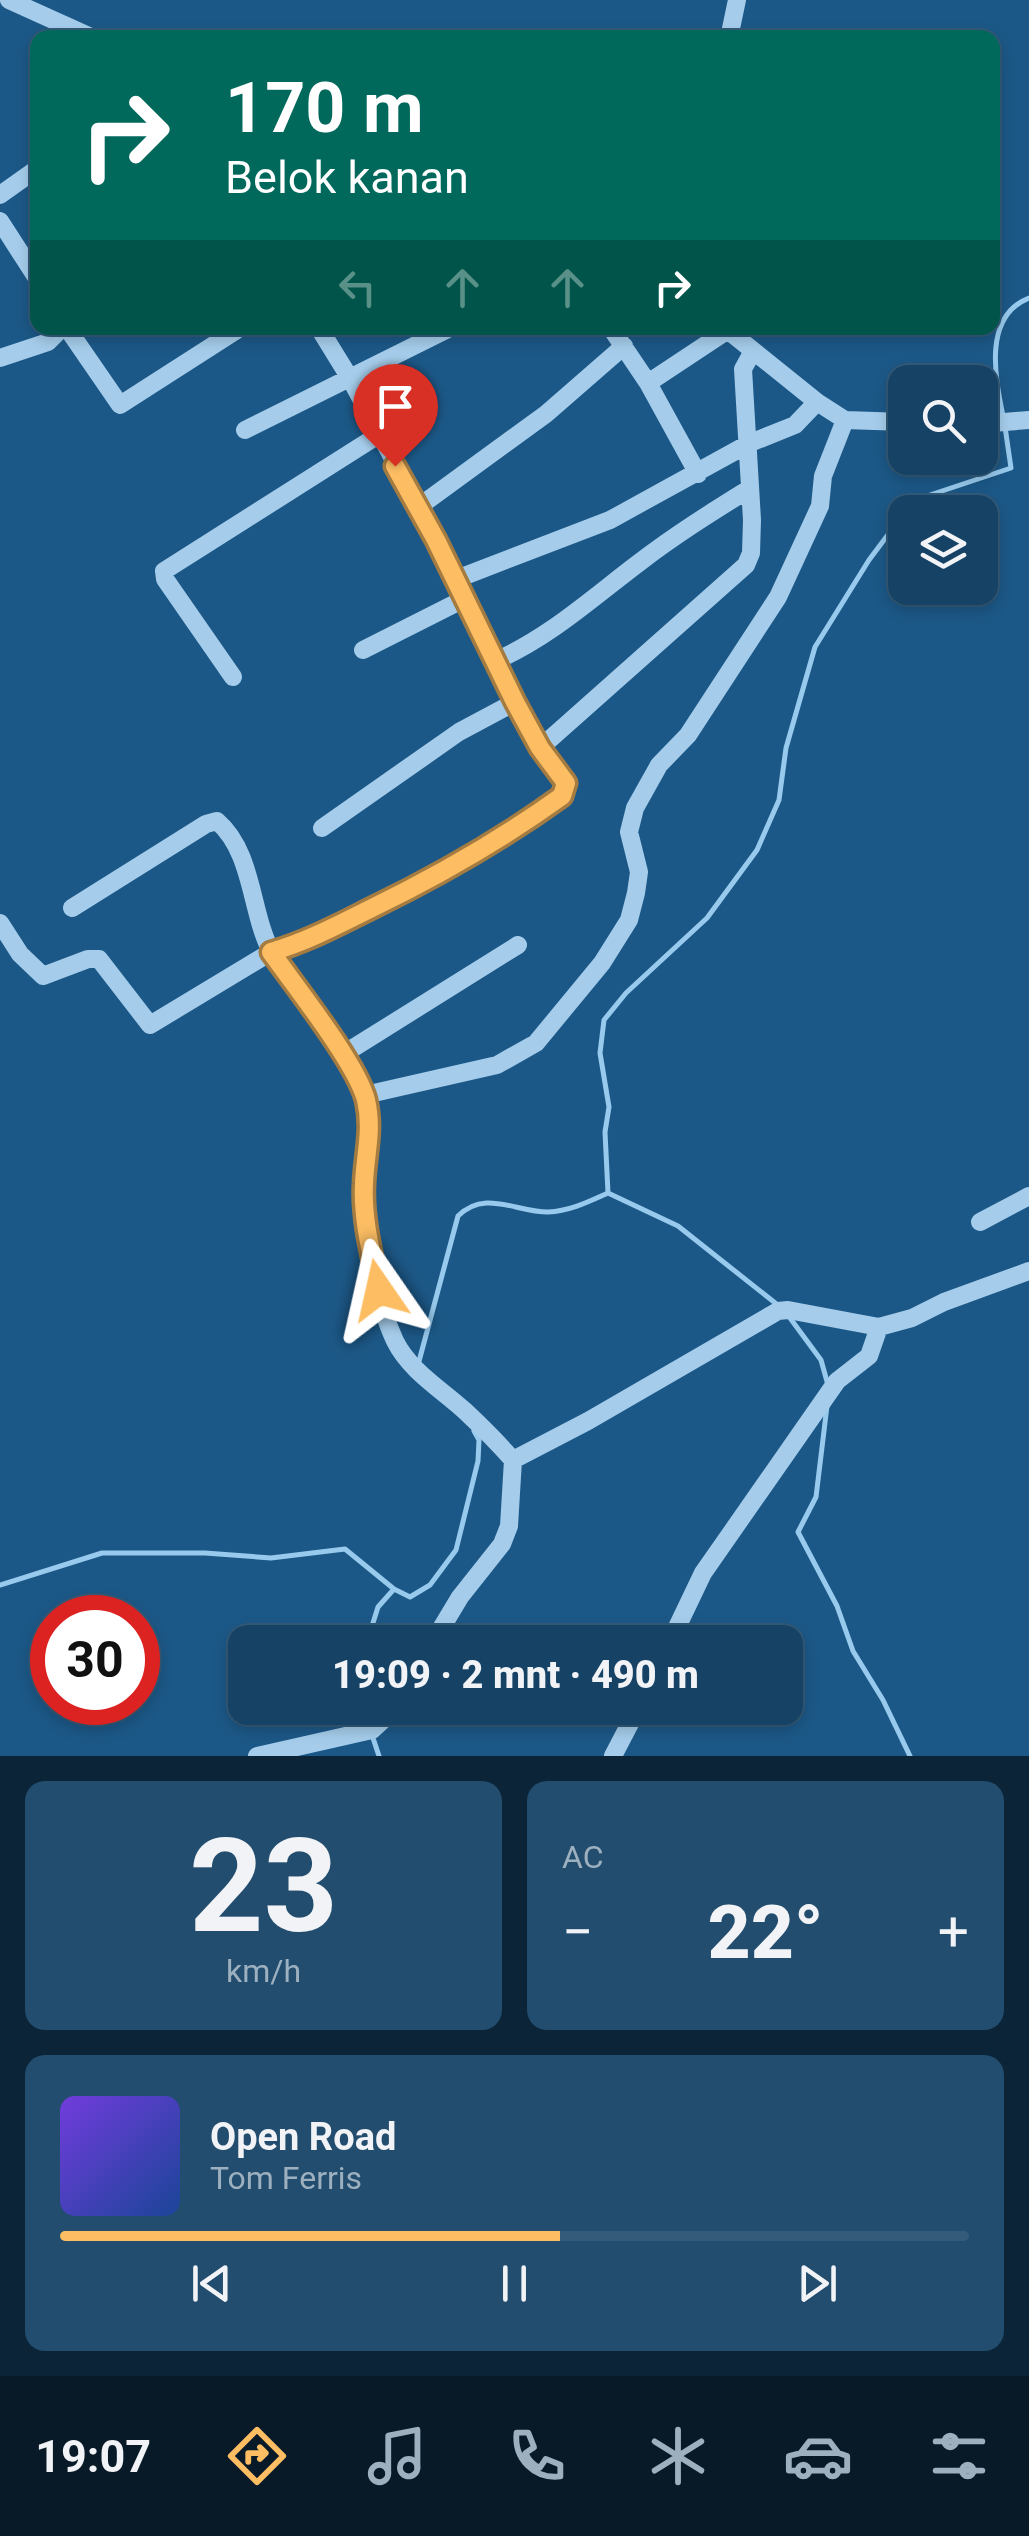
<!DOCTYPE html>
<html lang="id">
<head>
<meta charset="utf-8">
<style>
  body { margin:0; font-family:Roboto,sans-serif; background:#224d6e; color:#f1f3f6; height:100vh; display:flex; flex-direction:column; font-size:38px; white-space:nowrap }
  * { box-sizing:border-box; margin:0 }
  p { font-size:32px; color:#9db0bf }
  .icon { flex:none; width:55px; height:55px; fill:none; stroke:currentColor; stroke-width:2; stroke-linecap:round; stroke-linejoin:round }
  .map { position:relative; height:1756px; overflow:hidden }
  .sheet { display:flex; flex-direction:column; gap:25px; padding:25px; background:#0c2438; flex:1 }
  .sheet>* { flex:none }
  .guide { position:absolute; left:30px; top:30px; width:970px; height:305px; border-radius:20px; box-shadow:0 5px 15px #0003,0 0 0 2px #345b79; background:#00695c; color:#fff; overflow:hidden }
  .fabs { position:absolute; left:888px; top:365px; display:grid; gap:20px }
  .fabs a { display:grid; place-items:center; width:110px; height:110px; border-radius:20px; background:#154265; box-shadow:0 5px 15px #0003,0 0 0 2px #345b79; font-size:50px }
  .speed { position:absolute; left:30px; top:1595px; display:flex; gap:20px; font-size:50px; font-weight:700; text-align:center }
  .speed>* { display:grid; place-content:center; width:130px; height:130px; border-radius:50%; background:#154265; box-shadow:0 5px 15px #0003,0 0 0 2px #345b79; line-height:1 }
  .speed .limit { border:15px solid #d22; background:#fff; color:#111 }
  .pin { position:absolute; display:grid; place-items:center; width:85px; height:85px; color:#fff; margin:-102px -42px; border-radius:50% 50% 50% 0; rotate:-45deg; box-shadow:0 0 10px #0007 }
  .pin .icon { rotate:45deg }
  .me { position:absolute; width:110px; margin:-55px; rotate:349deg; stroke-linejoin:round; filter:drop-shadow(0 0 8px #0008) }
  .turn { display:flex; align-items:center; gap:35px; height:210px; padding:0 30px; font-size:45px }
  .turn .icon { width:130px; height:130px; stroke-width:2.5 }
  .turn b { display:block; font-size:70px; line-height:85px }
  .lanes { display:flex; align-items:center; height:95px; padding:0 30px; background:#0003; justify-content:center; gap:50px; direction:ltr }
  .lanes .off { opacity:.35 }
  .big { font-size:75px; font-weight:800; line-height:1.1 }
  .sheet .tile { flex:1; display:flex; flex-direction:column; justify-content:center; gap:15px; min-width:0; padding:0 35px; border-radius:20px; background:#224d6e }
  .sheet .dial { align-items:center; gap:0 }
  .dial b { font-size:130px; line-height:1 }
  .song { display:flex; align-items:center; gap:30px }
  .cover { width:120px; height:120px; border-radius:15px; background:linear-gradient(135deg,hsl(260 70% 55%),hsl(220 70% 35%)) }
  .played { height:10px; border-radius:5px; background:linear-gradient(90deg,#fcbd63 55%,#345b79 55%) }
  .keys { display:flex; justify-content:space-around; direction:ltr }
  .heat { display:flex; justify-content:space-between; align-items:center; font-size:55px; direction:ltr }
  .sheet .tiles { flex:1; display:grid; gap:25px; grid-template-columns:1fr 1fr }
  .tile:last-child { grid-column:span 2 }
  .trip { position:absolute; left:228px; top:1625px; width:575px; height:100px; border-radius:20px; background:#154265; box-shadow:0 5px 15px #0003,0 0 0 2px #345b79; font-weight:800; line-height:100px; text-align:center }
  .tabs { display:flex; height:160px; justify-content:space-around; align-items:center; background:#081a28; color:#9db0bf }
  .tabs .icon { width:70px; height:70px }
  .tabs .active { color:#fcbd63 }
  .tabs b { font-size:45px; color:#f1f3f6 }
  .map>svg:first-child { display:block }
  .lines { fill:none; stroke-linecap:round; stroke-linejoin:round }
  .stream { stroke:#98caed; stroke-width:5 }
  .minor { stroke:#a5cdeb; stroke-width:18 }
  .route-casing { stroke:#a47b40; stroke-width:25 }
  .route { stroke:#fcbd63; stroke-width:18 }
</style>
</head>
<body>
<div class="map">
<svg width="1029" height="1756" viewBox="0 0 1029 1756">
  <rect width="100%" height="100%" fill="#1c5887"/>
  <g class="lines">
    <path class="stream" d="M 1003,416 C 995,377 983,316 1029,298
      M 779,1306 L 678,1226 L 608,1193 L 605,1132 L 609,1107 L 600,1053 L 604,1020 L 626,993 L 707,918 L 757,850 L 779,800 L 786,748 L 815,647 L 869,560 L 905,512 L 927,496 L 1011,468 L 1005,427
      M 790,1318 L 821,1360 L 828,1385
      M 418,1365 L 458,1216 C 485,1189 515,1212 548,1212 C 570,1211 588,1202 608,1193
      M 827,1406 L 816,1497 L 798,1532 L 837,1606 L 853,1651 L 883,1700 L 910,1756
      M 0,1585 L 102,1553 L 205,1553 L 271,1558 L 345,1549 L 394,1589 L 410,1597 L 430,1585 L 456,1550 L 478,1461 L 479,1440 L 474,1431
      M 367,1642 L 378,1607 L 394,1589
      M 364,1708 L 368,1725
      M 372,1735 L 379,1756"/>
    <path class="minor" d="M 9,0 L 93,38
      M 729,38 L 737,0
      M 0,195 L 38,168
      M 0,221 L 38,280
      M 67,328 L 120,405 L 240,328
      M 611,328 L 648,383 L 698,474
      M 725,328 L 817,402 L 845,420 L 905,422
      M 0,358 L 48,342 L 62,328
      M 648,383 L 728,330
      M 980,424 L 1029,420
      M 245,430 L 450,328
      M 417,508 L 546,414 L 624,346
      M 454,580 L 610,520 L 750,443 L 795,425 L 817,402
      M 363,650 L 464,599
      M 493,662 C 549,638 592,598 640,562 C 675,535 712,512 749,489
      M 233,677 L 165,579 L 164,571 L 380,434
      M 540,748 L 746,565 L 751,553 L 752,520 L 743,369 L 753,351
      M 322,828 L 459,732 L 515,702
      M 72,908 L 206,824 L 217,821 C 254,853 250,913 272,953 C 295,994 357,1059 366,1101 C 373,1130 365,1155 364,1184 C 362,1229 376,1300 395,1341 C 410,1371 441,1389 465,1411 C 481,1426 498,1443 513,1460 L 509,1526 L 502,1544 L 460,1597 L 433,1642
      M 0,923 L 20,954 L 43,976 L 88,959 L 99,959 L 150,1025 L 271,952 L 310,939 L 441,874 L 506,836 L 563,796 L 566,783 L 540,748 L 515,702 L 436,539 L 351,380 L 319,328
      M 342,1055 L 518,945
      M 365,1095 L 497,1065 L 536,1043 L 602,963 L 629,920 L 636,893 L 639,872 L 629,832 L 635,808 L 659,765 L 688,735 L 778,597 L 820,506 L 823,476 L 845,420
      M 980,1222 L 1029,1196
      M 513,1460 L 588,1421 L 778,1311 L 788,1310 L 879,1327 L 912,1318 L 944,1302 L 1029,1271
      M 670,1642 L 703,1573 L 837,1381 L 869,1356 L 879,1327
      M 257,1756 L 372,1730 L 396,1708
      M 613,1756 L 638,1708"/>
  </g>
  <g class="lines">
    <g class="route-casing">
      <path id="route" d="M 379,1290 C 372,1256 362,1219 364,1184 C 365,1155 373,1130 366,1100 C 357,1064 295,986 271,952 C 306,942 338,925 370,909 C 438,876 501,840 562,796 L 566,783 L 540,748 L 515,702 L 436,540 L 395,466"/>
    </g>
    <use href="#route" class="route"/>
  </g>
</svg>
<div class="fabs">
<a><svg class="icon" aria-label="search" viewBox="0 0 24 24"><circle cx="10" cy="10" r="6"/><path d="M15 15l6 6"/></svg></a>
<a><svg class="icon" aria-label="layers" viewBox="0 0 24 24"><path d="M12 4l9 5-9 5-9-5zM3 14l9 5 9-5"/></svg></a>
</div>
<div class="speed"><div class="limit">30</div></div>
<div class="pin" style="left:395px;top:466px;background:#d93025"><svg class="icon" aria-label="arrive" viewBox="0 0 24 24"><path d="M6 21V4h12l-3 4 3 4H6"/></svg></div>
<svg class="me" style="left:379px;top:1290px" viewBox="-20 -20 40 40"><path d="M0-17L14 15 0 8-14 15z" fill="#fcbd63" stroke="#fff" stroke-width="4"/></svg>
<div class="trip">19:09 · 2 mnt · 490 m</div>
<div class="guide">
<div class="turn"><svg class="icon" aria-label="right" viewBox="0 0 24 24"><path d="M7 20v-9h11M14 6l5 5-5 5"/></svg><div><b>170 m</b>Belok kanan</div></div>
<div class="lanes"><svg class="icon off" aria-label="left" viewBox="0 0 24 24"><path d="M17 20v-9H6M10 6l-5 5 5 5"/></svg><svg class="icon off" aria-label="ahead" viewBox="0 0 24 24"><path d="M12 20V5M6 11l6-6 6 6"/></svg><svg class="icon off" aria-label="ahead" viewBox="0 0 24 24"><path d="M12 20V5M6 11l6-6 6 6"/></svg><svg class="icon" aria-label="right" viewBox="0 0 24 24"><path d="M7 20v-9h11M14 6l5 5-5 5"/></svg></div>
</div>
</div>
<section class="sheet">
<div class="tiles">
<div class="tile dial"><b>23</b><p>km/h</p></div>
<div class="tile"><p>AC</p>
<div class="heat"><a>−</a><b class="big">22°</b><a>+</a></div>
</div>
<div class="tile">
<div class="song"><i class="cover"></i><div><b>Open Road</b><p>Tom Ferris</p></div></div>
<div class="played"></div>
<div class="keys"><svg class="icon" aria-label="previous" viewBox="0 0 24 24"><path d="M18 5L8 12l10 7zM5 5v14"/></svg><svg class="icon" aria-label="pause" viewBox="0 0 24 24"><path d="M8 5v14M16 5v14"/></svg><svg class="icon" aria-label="next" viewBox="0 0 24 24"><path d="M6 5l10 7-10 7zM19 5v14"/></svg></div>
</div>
</div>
</section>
<nav class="tabs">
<b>19:07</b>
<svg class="icon active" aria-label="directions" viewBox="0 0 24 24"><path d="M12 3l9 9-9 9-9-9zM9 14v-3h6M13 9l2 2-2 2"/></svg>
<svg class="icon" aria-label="music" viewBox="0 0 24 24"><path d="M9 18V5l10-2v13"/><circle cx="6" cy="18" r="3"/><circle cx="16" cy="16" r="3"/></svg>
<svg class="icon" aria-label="phone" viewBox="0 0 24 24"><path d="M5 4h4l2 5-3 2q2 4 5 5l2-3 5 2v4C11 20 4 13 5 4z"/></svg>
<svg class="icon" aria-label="climate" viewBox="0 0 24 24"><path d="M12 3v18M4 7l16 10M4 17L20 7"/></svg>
<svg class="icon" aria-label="car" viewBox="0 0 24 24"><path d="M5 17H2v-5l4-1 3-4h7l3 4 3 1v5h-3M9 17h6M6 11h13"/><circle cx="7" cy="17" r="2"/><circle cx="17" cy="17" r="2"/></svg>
<svg class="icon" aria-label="filters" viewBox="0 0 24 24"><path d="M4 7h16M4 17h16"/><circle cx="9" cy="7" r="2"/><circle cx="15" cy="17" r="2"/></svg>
</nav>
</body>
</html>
